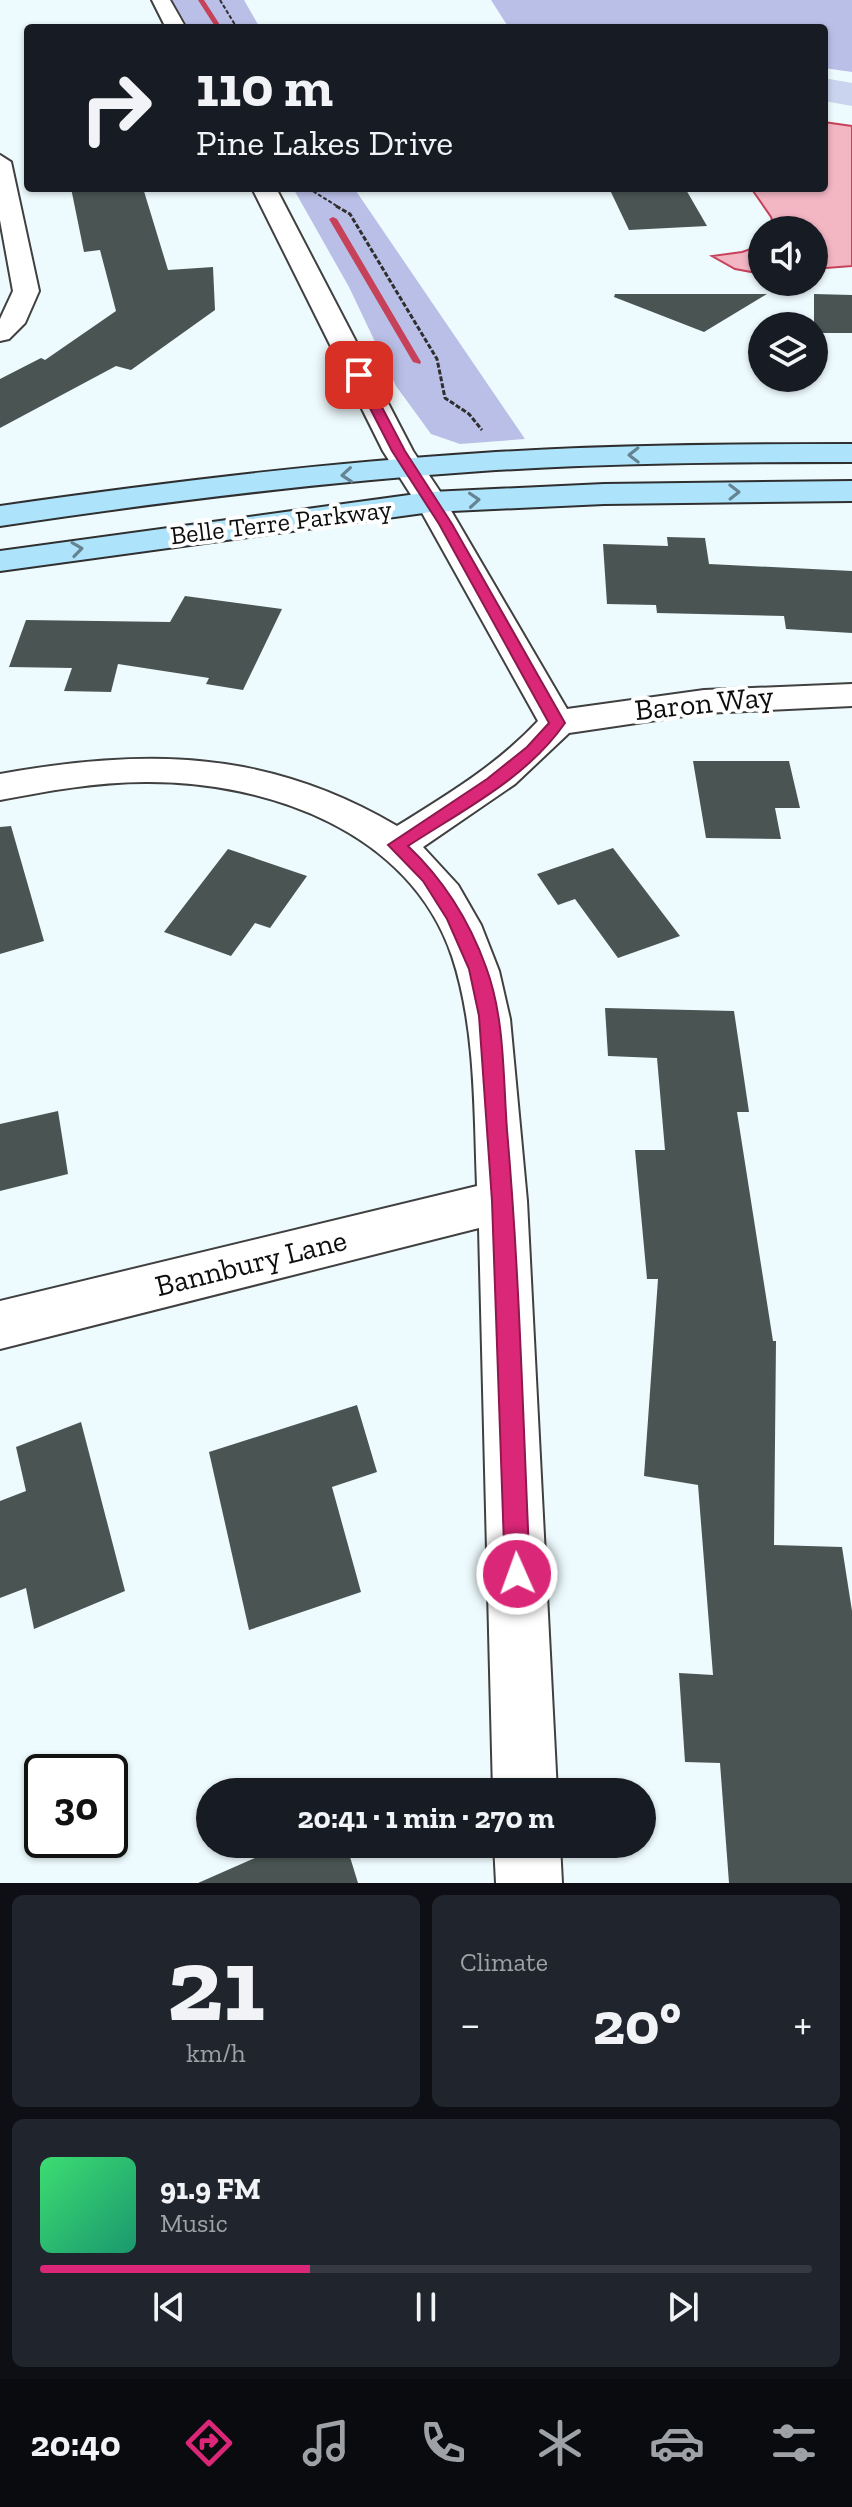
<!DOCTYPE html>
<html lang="en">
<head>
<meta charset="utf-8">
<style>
  body { margin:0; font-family:"Zilla Slab",serif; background:#20242c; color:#f1f3f6; height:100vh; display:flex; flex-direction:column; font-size:30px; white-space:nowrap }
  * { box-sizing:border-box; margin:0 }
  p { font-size:26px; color:#9ea1a6 }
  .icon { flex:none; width:44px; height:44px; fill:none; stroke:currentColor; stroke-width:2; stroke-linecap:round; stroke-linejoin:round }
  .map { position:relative; height:1883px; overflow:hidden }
  .sheet { display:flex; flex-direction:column; gap:12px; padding:12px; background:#0d0f14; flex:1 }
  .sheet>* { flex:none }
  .banner { position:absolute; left:24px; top:24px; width:804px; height:168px; border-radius:8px; box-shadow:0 2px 6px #0004; background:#171b24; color:#f1f3f6; overflow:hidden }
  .fabs { position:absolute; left:748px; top:216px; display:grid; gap:16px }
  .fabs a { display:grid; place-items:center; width:80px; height:80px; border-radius:50%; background:#171b24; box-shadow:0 2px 6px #0004; font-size:40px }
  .speed { position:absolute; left:24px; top:1754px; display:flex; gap:16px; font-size:40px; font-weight:700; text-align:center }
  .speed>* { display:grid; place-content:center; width:104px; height:104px; border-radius:50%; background:#171b24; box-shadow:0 2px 6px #0004; line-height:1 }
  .speed .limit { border:4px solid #111; border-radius:12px; background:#fff; color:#111 }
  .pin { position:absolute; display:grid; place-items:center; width:68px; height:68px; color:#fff; margin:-34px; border-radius:16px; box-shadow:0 4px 12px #0006 }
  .me { position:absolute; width:88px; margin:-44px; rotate:358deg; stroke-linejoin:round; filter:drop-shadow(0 0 6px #0008) }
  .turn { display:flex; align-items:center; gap:28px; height:168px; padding:0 40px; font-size:36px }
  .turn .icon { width:104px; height:104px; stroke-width:2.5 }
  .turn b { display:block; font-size:56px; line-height:68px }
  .big { font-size:60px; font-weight:800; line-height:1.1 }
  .sheet .tile { flex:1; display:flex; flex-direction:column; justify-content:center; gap:12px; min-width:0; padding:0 28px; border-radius:12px; background:#20242c }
  .sheet .dial { align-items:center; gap:0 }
  .dial b { font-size:104px; line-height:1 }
  .song { display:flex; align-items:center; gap:24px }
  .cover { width:96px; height:96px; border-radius:12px; background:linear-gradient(135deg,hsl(140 70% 55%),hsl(160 70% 35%)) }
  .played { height:8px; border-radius:4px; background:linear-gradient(90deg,#db2777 35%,#363941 35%) }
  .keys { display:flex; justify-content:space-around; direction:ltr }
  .heat { display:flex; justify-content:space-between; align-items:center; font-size:44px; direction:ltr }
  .sheet .tiles { flex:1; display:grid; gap:12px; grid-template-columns:1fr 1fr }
  .tile:last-child { grid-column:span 2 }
  .trip { position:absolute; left:196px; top:1778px; width:460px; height:80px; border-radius:40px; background:#171b24; box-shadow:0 2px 6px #0004; font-weight:800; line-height:80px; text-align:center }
  .tab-bar { display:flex; height:128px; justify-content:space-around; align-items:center; background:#090b0e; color:#9ea1a6 }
  .tab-bar .icon { width:56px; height:56px }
  .tab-bar .on { color:#db2777 }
  .tab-bar b { font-size:36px; color:#f1f3f6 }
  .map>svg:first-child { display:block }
  .green { fill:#babfe7 }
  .pitch { fill:#cbd4ee }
  .water { fill:#f3b6c3; stroke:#c6415a; stroke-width:2 }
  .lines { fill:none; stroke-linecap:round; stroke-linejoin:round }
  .stream { fill:#c6415a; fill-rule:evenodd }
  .building { fill:#4a5553 }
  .minor-casing { stroke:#404040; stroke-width:4 }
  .tertiary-casing { stroke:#404040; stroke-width:4 }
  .secondary-casing { stroke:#2f2f2f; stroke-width:4 }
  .path-far1 { stroke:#2f2f2f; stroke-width:2; stroke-dasharray:4 2; stroke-linecap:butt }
  .path { stroke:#2f2f2f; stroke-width:3; stroke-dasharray:5 2; stroke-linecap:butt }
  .minor { fill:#fff; fill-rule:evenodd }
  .tertiary { fill:#fff; fill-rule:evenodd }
  .secondary { fill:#ade3fb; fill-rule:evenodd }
  .oneway { stroke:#658390 }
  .route { fill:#db2777; stroke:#8e194d; stroke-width:2 }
  .labels { text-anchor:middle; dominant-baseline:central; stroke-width:8; stroke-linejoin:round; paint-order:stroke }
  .far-street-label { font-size:26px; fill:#0d0d0d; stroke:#fff }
  .street-label { font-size:30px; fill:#0d0d0d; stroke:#fff }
</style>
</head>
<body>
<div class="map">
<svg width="852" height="1883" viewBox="0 0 852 1883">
  <rect width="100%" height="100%" fill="#eefbfe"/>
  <path class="green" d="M 172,0 L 244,0 L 260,28 L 189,28 Z
    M 491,0 L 852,0 L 852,72 L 824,68 L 824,28 L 509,28 Z
    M 293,188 L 354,188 L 525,439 L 460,444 L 431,434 L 396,386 L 349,287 Z"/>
  <path class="pitch" d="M 824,78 L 852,83 L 852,106 L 824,101 Z"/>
  <path class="water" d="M 824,122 L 852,126 L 852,266 L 814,269 L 814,230 L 775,230 L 771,217 L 751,188 L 824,188 Z
    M 762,245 L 762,274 L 735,269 L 712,256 L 742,252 Z"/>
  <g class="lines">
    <path class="stream" d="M 198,0 L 204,0 L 222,28 L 216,28 Z
      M 333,217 L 337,219 L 421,362 L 420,364 L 413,362 L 329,219 Z"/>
  </g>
  <path class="building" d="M 71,188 L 143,188 L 168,270 L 213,267 L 215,310 L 131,370 L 116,366 L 0,428 L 0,379 L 41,358 L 45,360 L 116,311 L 100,250 L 84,252 Z
    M 609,188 L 685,188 L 707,226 L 629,230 Z
    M 615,294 L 767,294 L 704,332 L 614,297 Z
    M 814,294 L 852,295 L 852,333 L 814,333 Z
    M 667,537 L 705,538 L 709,564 L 852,571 L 852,633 L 786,629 L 784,616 L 657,613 L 656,605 L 607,604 L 603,544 L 668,546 Z
    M 185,596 L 282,609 L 243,690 L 206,684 L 209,678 L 118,664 L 111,692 L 64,691 L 72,668 L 9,667 L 26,620 L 170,622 Z
    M 693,761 L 789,761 L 800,808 L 775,808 L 781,839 L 706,838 Z
    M 11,826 L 44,941 L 0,954 L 0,827 Z
    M 613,848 L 680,936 L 618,958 L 575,899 L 558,905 L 537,874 Z
    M 228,849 L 307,876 L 270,928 L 255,923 L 231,956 L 164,932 Z
    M 605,1008 L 734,1011 L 749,1112 L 737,1112 L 773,1341 L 776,1341 L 774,1545 L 842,1547 L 852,1611 L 852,1883 L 729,1883 L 720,1763 L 685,1762 L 679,1673 L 713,1675 L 698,1485 L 644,1476 L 658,1279 L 647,1279 L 635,1150 L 665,1150 L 657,1058 L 608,1056 Z
    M 58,1111 L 68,1174 L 0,1191 L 0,1124 Z
    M 357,1405 L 377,1472 L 332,1487 L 361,1592 L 249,1630 L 209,1452 Z
    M 81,1422 L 125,1591 L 34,1629 L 26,1588 L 0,1598 L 0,1501 L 26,1491 L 16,1447 Z
    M 287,1844 L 346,1844 L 358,1883 L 198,1883 Z"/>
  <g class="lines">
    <g class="minor-casing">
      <path id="minor" d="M 0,155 L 11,162 L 39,291 L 25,323 L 9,339 L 0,341 L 0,319 L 13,291 L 0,220 Z
        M 431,493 L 442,496 L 446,502 L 567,709 L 704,690 L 852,684 L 852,706 L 704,713 L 569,733 L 515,784 L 423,847 L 458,885 L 481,925 L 499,971 L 510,1019 L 527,1201 L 557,1792 L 493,1792 L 479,1228 L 0,1349 L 0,1301 L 477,1186 C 474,1111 476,1028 452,956 C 410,831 267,781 145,782 C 96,782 48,791 0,800 L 0,774 C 145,748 267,749 397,826 C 447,795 497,765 538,721 L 416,502 L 420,496 Z
        M 494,1844 L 560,1844 L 562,1883 L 496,1883 Z"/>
    </g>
    <g class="tertiary-casing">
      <path id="tertiary" d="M 152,0 L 170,0 L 186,28 L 166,28 Z
        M 252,188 L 276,188 L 413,451 L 447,502 L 442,509 L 431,512 L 420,509 L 383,451 Z"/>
    </g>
    <g class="secondary-casing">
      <path id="secondary" d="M 852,444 L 852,462 C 729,462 605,463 482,471 C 321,482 160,502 0,526 L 0,506 C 160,483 321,463 482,453 C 605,445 729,444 852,444 Z
        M 852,481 L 852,501 L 604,504 L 431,512 L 0,571 L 0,551 L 431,492 L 604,484 Z"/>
    </g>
    <path class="path-far1" d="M 220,0 L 237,28
      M 308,188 L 340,208"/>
    <path class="path" d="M 336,206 L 350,214 L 437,359 L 445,398 L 469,414 L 482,430"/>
    <use href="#minor" class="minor"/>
    <use href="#tertiary" class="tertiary"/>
    <use href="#secondary" class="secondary"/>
  </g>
  <defs><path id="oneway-chevron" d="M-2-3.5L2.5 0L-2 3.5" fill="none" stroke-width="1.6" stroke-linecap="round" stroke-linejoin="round" transform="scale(2)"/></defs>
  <g class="oneway">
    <use href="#oneway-chevron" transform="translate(634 455) rotate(179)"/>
    <use href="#oneway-chevron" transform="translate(347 475) rotate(175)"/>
    <use href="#oneway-chevron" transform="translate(734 492) rotate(-1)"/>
    <use href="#oneway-chevron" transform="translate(474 500) rotate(-4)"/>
    <use href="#oneway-chevron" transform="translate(77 549) rotate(-8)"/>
  </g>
  <path class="route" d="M 355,372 L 365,375 L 405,451 L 452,524 L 565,723 C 527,778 463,810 408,846 C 444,880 469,920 486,967 C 505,1018 503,1077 507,1130 C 520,1278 523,1426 530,1574 L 526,1583 L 517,1587 L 508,1583 L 505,1574 L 492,1201 L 479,1016 L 469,969 L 447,919 L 423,881 L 388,845 L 487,779 L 527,747 L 549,723 L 439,524 L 392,451 L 353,375 Z"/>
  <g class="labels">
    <g class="far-street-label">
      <text transform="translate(281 522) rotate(-7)">Belle Terre Parkway</text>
    </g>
    <g class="street-label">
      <text transform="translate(704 703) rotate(-6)">Baron Way</text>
      <text transform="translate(251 1263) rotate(-14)">Bannbury Lane</text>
    </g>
  </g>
</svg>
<div class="fabs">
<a><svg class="icon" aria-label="sound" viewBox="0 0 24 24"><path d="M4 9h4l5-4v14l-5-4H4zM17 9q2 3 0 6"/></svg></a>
<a><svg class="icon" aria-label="layers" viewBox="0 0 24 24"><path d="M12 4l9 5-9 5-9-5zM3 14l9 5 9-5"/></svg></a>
</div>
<div class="speed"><div class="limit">30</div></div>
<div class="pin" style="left:359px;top:375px;background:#d93025"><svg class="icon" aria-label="arrive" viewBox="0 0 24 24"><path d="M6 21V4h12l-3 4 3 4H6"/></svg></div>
<svg class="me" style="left:517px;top:1574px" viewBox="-20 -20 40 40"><circle r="17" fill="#db2777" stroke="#fff" stroke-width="3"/><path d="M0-11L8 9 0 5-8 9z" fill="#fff"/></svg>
<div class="trip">20:41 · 1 min · 270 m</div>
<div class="banner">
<div class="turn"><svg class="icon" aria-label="right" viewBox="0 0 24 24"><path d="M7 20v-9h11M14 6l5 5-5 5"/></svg><div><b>110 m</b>Pine Lakes Drive</div></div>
</div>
</div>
<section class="sheet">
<div class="tiles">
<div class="tile dial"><b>21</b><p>km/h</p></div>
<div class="tile"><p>Climate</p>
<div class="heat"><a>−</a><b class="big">20°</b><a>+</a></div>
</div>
<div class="tile">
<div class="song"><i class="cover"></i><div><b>91.9 FM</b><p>Music</p></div></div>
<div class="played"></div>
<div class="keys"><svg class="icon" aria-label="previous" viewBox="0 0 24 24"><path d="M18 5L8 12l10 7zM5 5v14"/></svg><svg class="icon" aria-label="pause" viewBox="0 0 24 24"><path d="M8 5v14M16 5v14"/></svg><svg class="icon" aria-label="next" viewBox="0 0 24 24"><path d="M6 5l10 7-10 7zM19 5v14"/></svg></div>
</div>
</div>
</section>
<nav class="tab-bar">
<b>20:40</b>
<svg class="icon on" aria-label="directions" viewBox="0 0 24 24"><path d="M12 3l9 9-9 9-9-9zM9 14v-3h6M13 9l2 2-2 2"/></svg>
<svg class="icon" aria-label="music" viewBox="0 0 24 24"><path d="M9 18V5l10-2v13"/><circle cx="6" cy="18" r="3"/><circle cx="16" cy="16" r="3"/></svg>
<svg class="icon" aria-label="phone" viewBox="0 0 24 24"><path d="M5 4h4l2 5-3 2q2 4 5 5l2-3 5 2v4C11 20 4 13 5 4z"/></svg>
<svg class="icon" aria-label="climate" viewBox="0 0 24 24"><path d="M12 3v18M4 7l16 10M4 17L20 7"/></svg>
<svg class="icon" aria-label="car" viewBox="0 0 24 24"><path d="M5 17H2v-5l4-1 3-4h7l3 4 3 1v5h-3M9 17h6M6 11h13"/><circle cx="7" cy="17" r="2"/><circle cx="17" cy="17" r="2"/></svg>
<svg class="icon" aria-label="filters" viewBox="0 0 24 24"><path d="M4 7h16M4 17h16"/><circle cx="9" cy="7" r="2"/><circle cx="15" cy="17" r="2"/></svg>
</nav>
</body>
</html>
